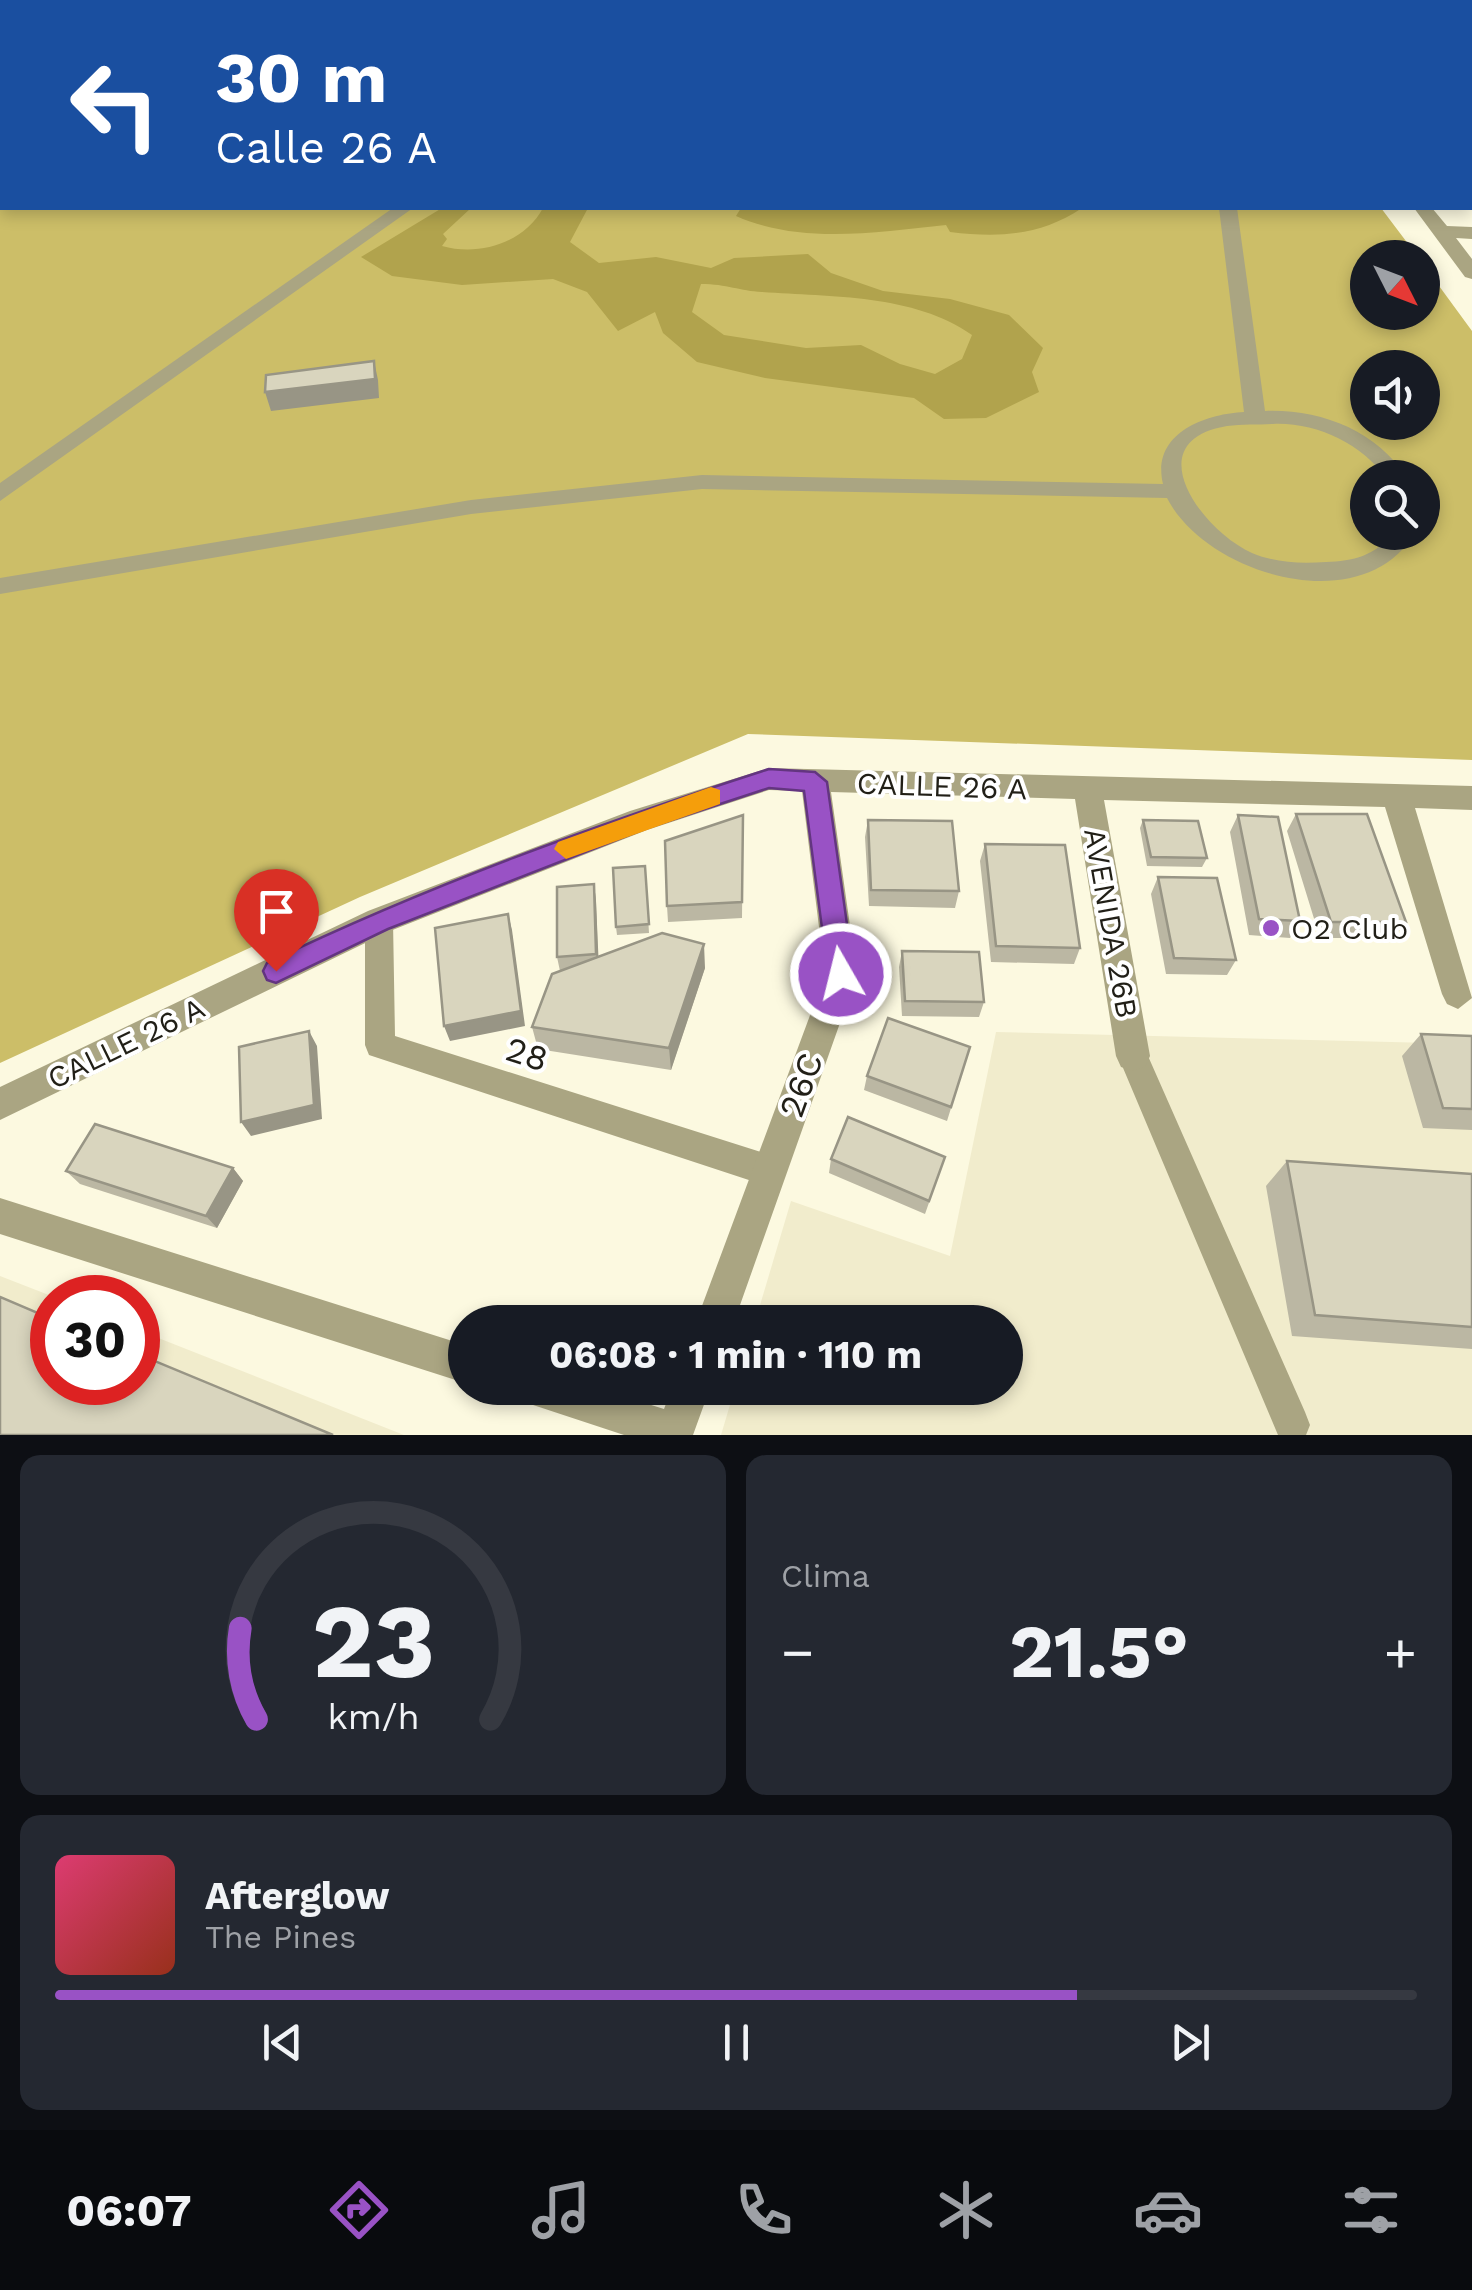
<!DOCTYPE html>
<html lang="es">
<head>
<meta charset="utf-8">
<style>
  body { margin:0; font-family:"Work Sans",sans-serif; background:#242831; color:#f1f3f6; height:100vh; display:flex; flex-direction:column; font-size:38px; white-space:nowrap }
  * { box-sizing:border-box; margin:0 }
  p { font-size:32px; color:#9ea1a6 }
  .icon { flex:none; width:55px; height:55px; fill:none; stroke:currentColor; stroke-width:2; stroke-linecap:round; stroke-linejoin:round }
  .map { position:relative; height:1435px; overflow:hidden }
  .panel { display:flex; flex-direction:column; gap:20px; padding:20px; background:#0d0f14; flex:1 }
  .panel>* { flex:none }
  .guide { position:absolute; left:0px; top:0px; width:1472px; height:210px; box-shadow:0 5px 15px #0003; background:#1a4fa0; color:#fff; overflow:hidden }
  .needle { width:65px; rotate:132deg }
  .tools { position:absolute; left:1350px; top:240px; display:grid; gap:20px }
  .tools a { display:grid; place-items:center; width:90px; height:90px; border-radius:50%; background:#171b24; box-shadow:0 5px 15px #0003; font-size:50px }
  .speed { position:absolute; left:30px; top:1275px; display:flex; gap:20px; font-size:50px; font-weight:700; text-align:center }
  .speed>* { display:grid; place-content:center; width:130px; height:130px; border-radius:50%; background:#171b24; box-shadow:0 5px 15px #0003; line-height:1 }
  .speed .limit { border:15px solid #d22; background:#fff; color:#111 }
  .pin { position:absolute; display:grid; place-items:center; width:85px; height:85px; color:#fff; margin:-102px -42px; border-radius:50% 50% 50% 0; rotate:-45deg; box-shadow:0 0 10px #0007 }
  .pin .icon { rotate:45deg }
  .me { position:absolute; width:110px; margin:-55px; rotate:352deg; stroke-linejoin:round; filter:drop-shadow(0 0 8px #0008) }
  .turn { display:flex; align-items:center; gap:35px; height:210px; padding:0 50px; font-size:45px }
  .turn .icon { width:130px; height:130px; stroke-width:2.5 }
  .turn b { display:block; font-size:70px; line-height:85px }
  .big { font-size:75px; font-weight:700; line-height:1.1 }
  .panel .card { flex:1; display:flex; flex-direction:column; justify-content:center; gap:15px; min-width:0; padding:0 35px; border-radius:20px; background:#242831 }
  .panel .dial { align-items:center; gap:0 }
  .dial svg { height:260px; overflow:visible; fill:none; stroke:#363941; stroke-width:7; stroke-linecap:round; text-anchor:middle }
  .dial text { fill:#f1f3f6; stroke:none }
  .song { display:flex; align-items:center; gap:30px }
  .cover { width:120px; height:120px; border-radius:15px; background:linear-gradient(135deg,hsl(340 70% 55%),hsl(10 70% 35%)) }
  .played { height:10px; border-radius:5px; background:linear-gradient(90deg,#9952c5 75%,#363941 75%) }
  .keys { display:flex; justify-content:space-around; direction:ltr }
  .heat { display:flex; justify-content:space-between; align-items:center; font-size:55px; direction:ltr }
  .panel .tiles { flex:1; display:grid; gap:20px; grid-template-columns:1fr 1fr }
  .card:last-child { grid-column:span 2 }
  .trip { position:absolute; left:448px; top:1305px; width:575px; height:100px; border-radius:50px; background:#171b24; box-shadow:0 5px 15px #0003; font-weight:700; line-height:100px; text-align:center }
  .dock { display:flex; height:160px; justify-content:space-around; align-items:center; background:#090b0e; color:#9ea1a6 }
  .dock .icon { width:70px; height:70px }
  .dock .current { color:#9952c5 }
  .dock b { font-size:45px; color:#f1f3f6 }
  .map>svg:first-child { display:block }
  .built { fill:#f1eccc }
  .forest { fill:#ccbe68; fill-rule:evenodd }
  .water { fill:#b1a34d; fill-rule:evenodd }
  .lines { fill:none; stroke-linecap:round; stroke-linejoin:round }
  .service { fill:#aaa582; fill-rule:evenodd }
  .minor { fill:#aaa582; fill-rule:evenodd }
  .wall { fill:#bbb7a3 }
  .shaded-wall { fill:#989585 }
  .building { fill:#d9d5be; stroke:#989585; stroke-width:2.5 }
  .route { fill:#9952c5; stroke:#633580; stroke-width:2.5 }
  .slow { fill:#f59e0b }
  .poi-dot { fill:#9952c5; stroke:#fff; stroke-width:4 }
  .labels { text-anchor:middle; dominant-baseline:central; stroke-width:8; stroke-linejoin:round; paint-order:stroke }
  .street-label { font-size:30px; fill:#211f17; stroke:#fff }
  .poi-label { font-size:30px; fill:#211f17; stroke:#fff; text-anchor:start }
  .near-street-label { font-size:35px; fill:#211f17; stroke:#fff }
</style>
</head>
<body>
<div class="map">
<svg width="1472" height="1435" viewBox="0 0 1472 1435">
  <rect width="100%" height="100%" fill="#fcf9e0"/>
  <path class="built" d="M 996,1032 L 1472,1044 L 1472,1435 L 721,1435 L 735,1388 L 1005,1388 L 1005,1322 L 755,1322 L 791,1201 L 950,1256 Z
    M 0,1276 L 54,1297 L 52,1382 L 138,1382 L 138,1330 L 404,1435 L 0,1435 Z"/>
  <path class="forest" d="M 0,0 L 836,2 L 2,2 L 2,208 L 1381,208 L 1418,257 L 1368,258 L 1368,312 L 1422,312 L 1423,264 L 1472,331 L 1472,760 L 748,734 L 360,897 L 0,1063 ZM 1368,368 L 1422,368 L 1422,422 L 1368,422 ZM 1368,478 L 1422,478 L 1422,532 L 1368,532 Z"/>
  <path class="water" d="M 442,208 L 471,208 L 443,234 L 447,239 L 442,246 C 480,257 525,242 543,208 L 588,208 L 570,242 L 599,263 L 656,257 L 711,268 L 734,258 L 808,254 L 831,273 L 883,291 L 950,299 L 1009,315 L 1043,348 L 1032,372 L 1039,392 L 986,418 L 944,419 L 914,398 L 765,378 L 697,362 L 663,333 L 655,312 L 618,331 L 587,292 L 553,279 L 462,285 L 392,276 L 361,257 ZM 701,284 C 727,284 740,291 762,292 C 831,297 914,294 972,335 L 962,359 L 935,374 L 900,364 L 861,345 L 806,348 L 724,335 L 692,312 Z
    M 741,208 L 1082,208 C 1040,236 999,238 950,232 L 946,225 C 876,232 802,245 736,216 Z"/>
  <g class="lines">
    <path class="service" d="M 798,0 L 819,0 L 820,2 L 800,2 Z
      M 0,111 L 2,111 L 2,121 L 0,121 Z
      M 1470,148 L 1472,148 L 1472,158 L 1470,158 Z
      M 393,208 L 413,208 L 0,501 L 0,483 Z
      M 1219,208 L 1237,208 L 1265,411 C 1320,409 1376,430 1407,478 L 1386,478 C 1361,443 1315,422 1273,424 C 1258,425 1242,424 1227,426 C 1136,441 1201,530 1252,553 C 1276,563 1301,564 1326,562 C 1353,561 1376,556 1393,532 L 1415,532 C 1365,621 1207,576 1167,498 L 702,489 L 471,514 L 0,594 L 0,578 L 471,500 L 702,475 L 1163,484 C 1151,434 1204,414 1244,412 Z
      M 379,909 L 389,912 L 393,921 L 395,1036 L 770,1155 L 781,1160 L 786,1171 L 781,1182 L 770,1187 L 369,1055 L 365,1045 L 365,921 L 369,912 Z
      M 1133,1042 L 1144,1046 L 1148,1056 L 1305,1412 L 1310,1425 L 1306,1435 L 1278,1435 L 1118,1056 L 1122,1046 Z"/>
    <path class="minor" d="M 1249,0 L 1265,0 L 1266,2 L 1250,2 Z
      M 1470,70 L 1472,70 L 1472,81 L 1470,81 Z
      M 1414,208 L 1432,208 L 1447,226 L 1472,227 L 1472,239 L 1456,238 L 1472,259 L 1472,279 L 1465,277 Z
      M 769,768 L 1472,786 L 1472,810 L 1415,808 L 1472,998 L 1458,1009 L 1447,1004 L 1442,994 L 1385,807 L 1104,800 L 1150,1056 L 1145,1067 L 1133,1071 L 1121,1067 L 1116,1056 L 1075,799 L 831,792 L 857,975 L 734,1322 L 696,1322 L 825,975 L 802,791 L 769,790 L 647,830 L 390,931 L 0,1120 L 0,1087 L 368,911 L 630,811 Z
      M 0,1198 L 465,1345 L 465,1383 L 0,1234 Z
      M 519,1388 L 597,1388 L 664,1409 L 672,1388 L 710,1388 L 693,1435 L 624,1435 L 524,1402 Z"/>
  </g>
  <path class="wall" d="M 0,0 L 30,0 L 27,2 L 2,2 L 2,15 L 0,15 Z
    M 1083,0 L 1152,0 L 1151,2 L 1083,2 Z
    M 1455,0 L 1472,0 L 1472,47 L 1470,45 L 1470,2 L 1454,2 Z
    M 1470,163 L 1472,163 L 1472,205 L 1470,205 Z
    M 1296,814 L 1406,922 L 1393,938 L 1320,938 L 1287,831 Z
    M 743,815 L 742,918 L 668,922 L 667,906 Z
    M 1238,815 L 1300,921 L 1290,938 L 1249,935 L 1230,832 Z
    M 868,820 L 959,891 L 955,908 L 869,906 L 865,837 Z
    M 1143,820 L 1207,858 L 1202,867 L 1147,866 L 1140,828 Z
    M 985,844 L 1080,948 L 1074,964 L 991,962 L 980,861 Z
    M 645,866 L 649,933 L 617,935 L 616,927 Z
    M 1158,877 L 1236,960 L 1227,975 L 1166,974 L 1151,894 Z
    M 594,884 L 596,901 L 598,957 L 705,968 L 671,1070 L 538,1049 L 532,1027 L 560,971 L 557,957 Z
    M 902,951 L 984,1002 L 979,1017 L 902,1016 L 899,967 Z
    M 1421,1034 L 1472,1036 L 1472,1130 L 1423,1128 L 1402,1056 Z
    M 970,1047 L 947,1121 L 864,1090 L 867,1076 Z
    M 945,1157 L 925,1214 L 829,1173 L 831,1159 Z
    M 1287,1161 L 1472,1174 L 1472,1349 L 1292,1336 L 1266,1186 Z
    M 233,1168 L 243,1181 L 217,1228 L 80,1184 L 66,1171 Z"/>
  <path class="shaded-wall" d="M 5,0 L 30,0 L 27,2 L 6,2 Z
    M 374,361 L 378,380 L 379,398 L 271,411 L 265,392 Z
    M 594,884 L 596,901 L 599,970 L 596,954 Z
    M 508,914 L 512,930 L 525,1026 L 450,1041 L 444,1026 Z
    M 704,944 L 705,968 L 671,1070 L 669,1048 Z
    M 309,1031 L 317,1046 L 322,1119 L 251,1136 L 241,1122 Z
    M 233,1168 L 243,1181 L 217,1228 L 206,1216 Z"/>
  <path class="building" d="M 1344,0 L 1373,0 L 1375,2 L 1346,2 Z
    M 1455,0 L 1472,0 L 1472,21 L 1470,19 L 1470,2 L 1457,2 Z
    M 1470,163 L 1472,163 L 1472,187 L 1470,187 Z
    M 374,361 L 375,379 L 265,392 L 266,375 Z
    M 1296,814 L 1367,814 L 1406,922 L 1331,922 Z
    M 743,815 L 742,902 L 667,906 L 665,841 Z
    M 1238,815 L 1278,817 L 1300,921 L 1259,919 Z
    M 868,820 L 952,821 L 959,891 L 871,890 Z
    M 1143,820 L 1198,821 L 1207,858 L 1151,857 Z
    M 985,844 L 1065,845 L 1080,948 L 996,946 Z
    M 645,866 L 649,924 L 616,927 L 613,868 Z
    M 1158,877 L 1217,878 L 1236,960 L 1174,958 Z
    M 594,884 L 596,954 L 557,957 L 557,887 Z
    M 508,914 L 521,1011 L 444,1026 L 435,928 Z
    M 662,933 L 704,944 L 669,1048 L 532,1027 L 552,974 Z
    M 902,951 L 979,952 L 984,1002 L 905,1001 Z
    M 888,1018 L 970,1047 L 951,1107 L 867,1076 Z
    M 309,1031 L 314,1105 L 241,1122 L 239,1047 Z
    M 1421,1034 L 1472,1036 L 1472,1109 L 1443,1108 Z
    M 848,1117 L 945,1157 L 929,1201 L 831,1159 Z
    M 95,1124 L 233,1168 L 206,1216 L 66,1171 Z
    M 1287,1161 L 1472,1174 L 1472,1327 L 1315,1315 Z
    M 0,1297 L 52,1319 L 52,1382 L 138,1382 L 138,1354 L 333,1435 L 0,1435 Z"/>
  <path class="route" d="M 769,769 L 815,772 L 827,782 L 854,974 L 851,983 L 841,986 L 832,983 L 828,974 L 804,791 L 769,788 L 647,828 L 388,929 L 276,983 L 267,980 L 263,971 L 267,963 C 429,885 598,824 769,769 Z"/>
  <path class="slow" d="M 711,787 L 720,790 L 720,804 L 566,859 L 554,849 L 558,842 Z"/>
  <circle class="poi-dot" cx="1271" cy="928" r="10"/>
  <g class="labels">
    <g class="street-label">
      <text transform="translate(942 786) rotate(2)">CALLE 26 A</text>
      <text transform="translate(1111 923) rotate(80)">AVENIDA 26B</text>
      <text transform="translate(126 1043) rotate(-26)">CALLE 26 A</text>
    </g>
    <g class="poi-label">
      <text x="1291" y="928">O2 Club</text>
    </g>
    <g class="near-street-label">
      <text transform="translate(527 1054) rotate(18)">28</text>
      <text transform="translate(801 1085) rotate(-70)">26C</text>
    </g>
  </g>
</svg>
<div class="tools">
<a><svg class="needle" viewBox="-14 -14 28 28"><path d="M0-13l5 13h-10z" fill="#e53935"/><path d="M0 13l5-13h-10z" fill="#9ea1a6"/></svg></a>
<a><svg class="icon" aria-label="sound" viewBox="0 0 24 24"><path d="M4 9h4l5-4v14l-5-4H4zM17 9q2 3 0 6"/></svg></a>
<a><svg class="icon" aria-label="search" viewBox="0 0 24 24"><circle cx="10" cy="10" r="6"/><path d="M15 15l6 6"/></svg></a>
</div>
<div class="speed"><div class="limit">30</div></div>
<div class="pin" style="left:276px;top:971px;background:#d93025"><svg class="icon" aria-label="arrive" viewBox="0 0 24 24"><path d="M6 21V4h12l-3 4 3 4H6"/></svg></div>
<svg class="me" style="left:841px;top:974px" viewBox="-20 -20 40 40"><circle r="17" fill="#9952c5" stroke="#fff" stroke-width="3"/><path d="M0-11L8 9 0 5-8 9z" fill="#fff"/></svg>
<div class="trip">06:08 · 1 min · 110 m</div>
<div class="guide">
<div class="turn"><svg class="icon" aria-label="left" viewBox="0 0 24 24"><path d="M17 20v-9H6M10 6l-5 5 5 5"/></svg><div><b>30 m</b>Calle 26 A</div></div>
</div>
</div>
<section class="panel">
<div class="tiles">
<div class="card dial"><svg viewBox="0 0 100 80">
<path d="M14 69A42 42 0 1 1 86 69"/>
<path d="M14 69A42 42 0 0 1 9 41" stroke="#9952c5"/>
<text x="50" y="56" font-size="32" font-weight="700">23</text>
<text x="50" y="72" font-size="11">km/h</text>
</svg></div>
<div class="card"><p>Clima</p>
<div class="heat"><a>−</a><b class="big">21.5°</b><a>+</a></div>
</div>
<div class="card">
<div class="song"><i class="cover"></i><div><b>Afterglow</b><p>The Pines</p></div></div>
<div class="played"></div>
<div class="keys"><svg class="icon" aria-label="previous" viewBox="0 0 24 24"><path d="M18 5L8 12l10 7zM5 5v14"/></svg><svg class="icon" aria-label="pause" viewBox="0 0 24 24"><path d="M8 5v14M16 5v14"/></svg><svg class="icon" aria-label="next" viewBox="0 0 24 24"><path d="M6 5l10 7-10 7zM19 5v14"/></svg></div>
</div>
</div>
</section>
<nav class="dock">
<b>06:07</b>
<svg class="icon current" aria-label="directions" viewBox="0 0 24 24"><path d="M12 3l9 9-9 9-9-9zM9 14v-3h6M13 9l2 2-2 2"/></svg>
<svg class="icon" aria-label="music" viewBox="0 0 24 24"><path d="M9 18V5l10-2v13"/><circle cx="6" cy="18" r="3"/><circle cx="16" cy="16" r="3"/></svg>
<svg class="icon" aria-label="phone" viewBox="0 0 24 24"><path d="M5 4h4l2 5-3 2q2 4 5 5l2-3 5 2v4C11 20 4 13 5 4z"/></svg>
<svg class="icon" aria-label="climate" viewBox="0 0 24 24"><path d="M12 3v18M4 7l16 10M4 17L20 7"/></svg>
<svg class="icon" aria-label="car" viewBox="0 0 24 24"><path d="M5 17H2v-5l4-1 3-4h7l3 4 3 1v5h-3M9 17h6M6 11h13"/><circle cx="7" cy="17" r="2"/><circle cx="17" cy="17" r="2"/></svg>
<svg class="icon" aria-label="filters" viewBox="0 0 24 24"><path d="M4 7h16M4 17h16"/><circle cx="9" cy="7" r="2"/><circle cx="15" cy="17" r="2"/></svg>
</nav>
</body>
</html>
